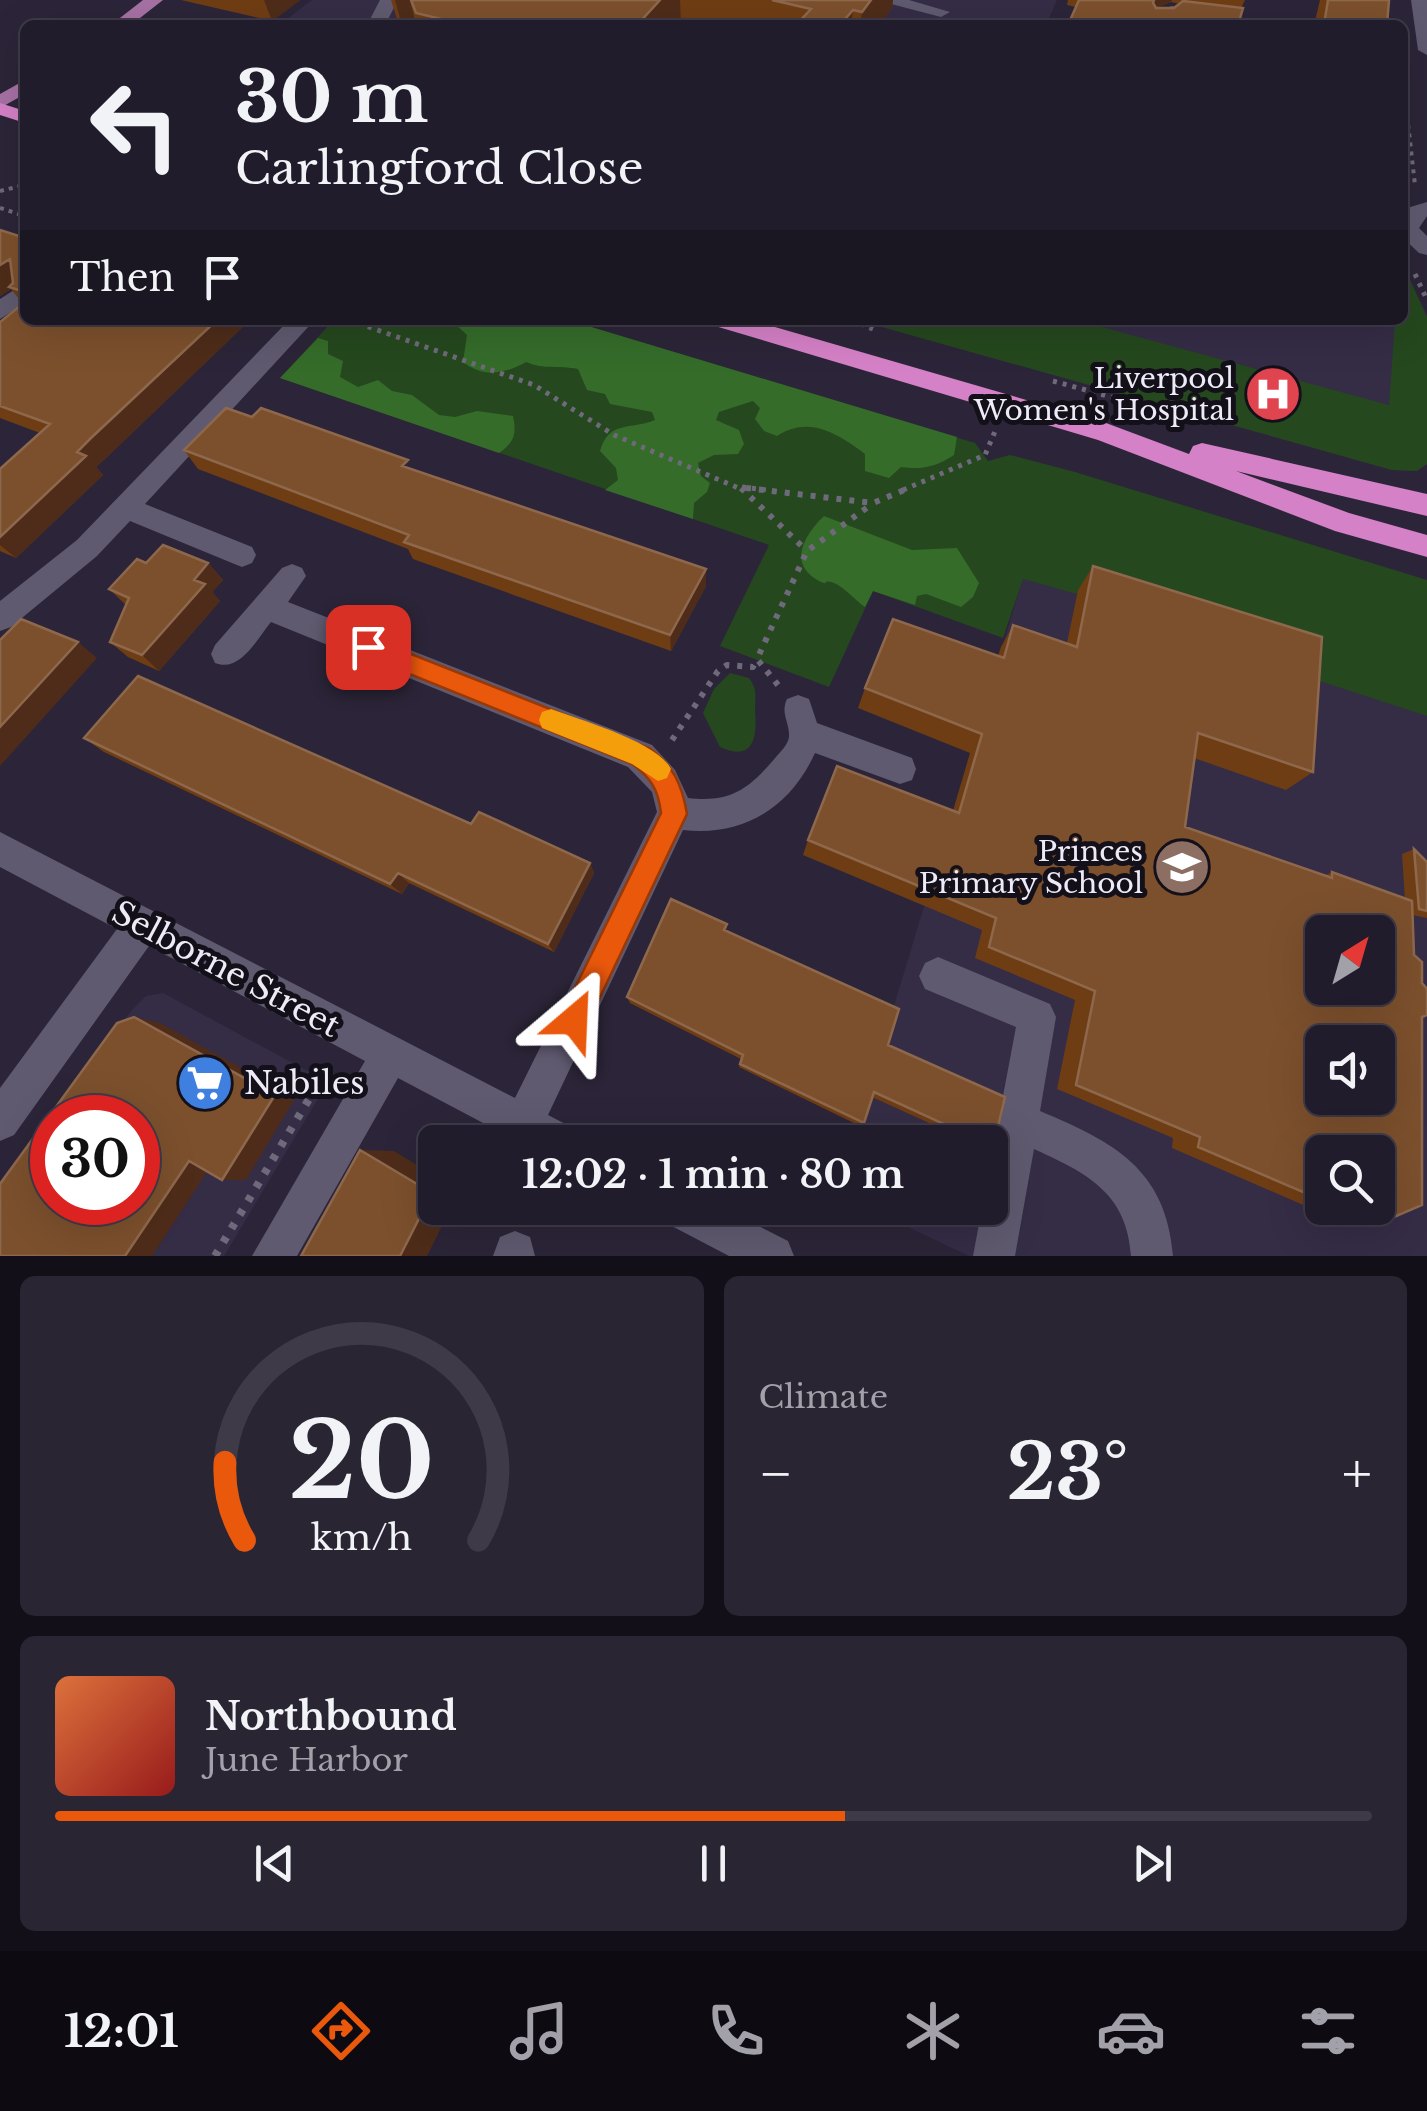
<!DOCTYPE html>
<html lang="en">
<head>
<meta charset="utf-8">
<style>
  body { margin:0; font-family:"Libre Baskerville",serif; background:#292533; color:#f1f3f6; height:100vh; display:flex; flex-direction:column; font-size:38px; white-space:nowrap }
  * { box-sizing:border-box; margin:0 }
  p { font-size:32px; color:#a2a1a9 }
  .icon { flex:none; width:55px; height:55px; fill:none; stroke:currentColor; stroke-width:2; stroke-linecap:round; stroke-linejoin:round }
  .map { position:relative; height:1256px; overflow:hidden }
  .details { display:flex; flex-direction:column; gap:20px; padding:20px; background:#120f18; flex:1 }
  .details>* { flex:none }
  .banner { position:absolute; left:20px; top:20px; width:1388px; height:305px; border-radius:15px; box-shadow:0 10px 40px #0002,0 0 0 2px #3e3a47; background:#211c2b; color:#f1f3f6; overflow:hidden }
  .needle { width:65px; rotate:37deg }
  .buttons { position:absolute; left:1305px; top:915px; display:grid; gap:20px }
  .buttons a { display:grid; place-items:center; width:90px; height:90px; border-radius:15px; background:#211c2b; box-shadow:0 10px 40px #0002,0 0 0 2px #3e3a47; font-size:50px }
  .speed { position:absolute; left:30px; top:1095px; display:flex; gap:20px; font-size:50px; font-weight:700; text-align:center }
  .speed>* { display:grid; place-content:center; width:130px; height:130px; border-radius:50%; background:#211c2b; box-shadow:0 10px 40px #0002,0 0 0 2px #3e3a47; line-height:1 }
  .speed .limit { border:15px solid #d22; background:#fff; color:#111 }
  .pin { position:absolute; display:grid; place-items:center; width:85px; height:85px; color:#fff; margin:-42px; border-radius:20px; box-shadow:0 5px 15px #0006 }
  .me { position:absolute; width:110px; margin:-55px; rotate:26deg; stroke-linejoin:round; filter:drop-shadow(0 0 8px #0008) }
  .turn { display:flex; align-items:center; gap:35px; height:210px; padding:0 50px; font-size:45px }
  .turn .icon { width:130px; height:130px; stroke-width:2.5 }
  .turn b { display:block; font-size:70px; line-height:85px }
  .then { display:flex; align-items:center; height:95px; padding:0 50px; background:#0003; gap:20px; font-size:38px }
  .big { font-size:75px; font-weight:700; line-height:1.1 }
  .details .card { flex:1; display:flex; flex-direction:column; justify-content:center; gap:15px; min-width:0; padding:0 35px; border-radius:15px; background:#292533 }
  .details .dial { align-items:center; gap:0 }
  .dial svg { height:260px; overflow:visible; fill:none; stroke:#3e3a47; stroke-width:7; stroke-linecap:round; text-anchor:middle }
  .dial text { fill:#f1f3f6; stroke:none }
  .song { display:flex; align-items:center; gap:30px }
  .cover { width:120px; height:120px; border-radius:15px; background:linear-gradient(135deg,hsl(20 70% 55%),hsl(0 70% 35%)) }
  .played { height:10px; border-radius:5px; background:linear-gradient(90deg,#ea580c 60%,#3e3a47 60%) }
  .keys { display:flex; justify-content:space-around; direction:ltr }
  .heat { display:flex; justify-content:space-between; align-items:center; font-size:55px; direction:ltr }
  .details .tiles { flex:1; display:grid; gap:20px; grid-template-columns:1fr 1fr }
  .card:last-child { grid-column:span 2 }
  .trip { position:absolute; left:418px; top:1125px; width:590px; height:100px; border-radius:15px; background:#211c2b; box-shadow:0 10px 40px #0002,0 0 0 2px #3e3a47; font-weight:700; line-height:100px; text-align:center }
  .tabs { display:flex; height:160px; justify-content:space-around; align-items:center; background:#0d0b11; color:#a2a1a9 }
  .tabs .icon { width:70px; height:70px }
  .tabs .current { color:#ea580c }
  .tabs b { font-size:45px; color:#f1f3f6 }
  .map>svg:first-child { display:block }
  .built { fill:#352c46; fill-rule:evenodd }
  .green { fill:#25481e }
  .forest { fill:#356c2a }
  .lines { fill:none; stroke-linecap:round; stroke-linejoin:round }
  .path-far3 { stroke:#6f6a7b; stroke-width:4; stroke-dasharray:4 5; stroke-linecap:butt }
  .path-far2 { stroke:#6f6a7b; stroke-width:5; stroke-dasharray:4 6; stroke-linecap:butt }
  .path-far1 { stroke:#6f6a7b; stroke-width:6; stroke-dasharray:5 8; stroke-linecap:butt }
  .path { stroke:#6f6a7b; stroke-width:8; stroke-dasharray:6 10; stroke-linecap:butt }
  .minor { fill:#605a70; fill-rule:evenodd }
  .major { fill:#a671a4; fill-rule:evenodd }
  .highway { fill:#d581c7; fill-rule:evenodd }
  .wall { fill:#6f3d14; fill-rule:evenodd }
  .shaded-wall { fill:#4e2c19 }
  .building { fill:#7c502d; stroke:#8e684c; stroke-width:2.5; fill-rule:evenodd }
  .route { fill:#ea580c; stroke:#983908; stroke-width:2.5 }
  .slow { fill:#f59e0b }
  .labels { text-anchor:middle; dominant-baseline:central; stroke-width:10; stroke-linejoin:round; paint-order:stroke }
  .poi-label { font-size:28px; fill:#eeebf8; stroke:#131019; text-anchor:end }
  .near-street-label { font-size:32px; fill:#eeebf8; stroke:#131019 }
  .near-poi-label { font-size:32px; fill:#eeebf8; stroke:#131019; text-anchor:start }
</style>
</head>
<body>
<div class="map">
<svg width="1427" height="1256" viewBox="0 0 1427 1256">
  <rect width="100%" height="100%" fill="#2c2539"/>
  <path class="built" d="M 312,0 L 1057,0 L 1046,25 L 279,25 Z
    M 1403,265 L 1427,315 L 1427,464 L 1417,471 L 1392,470 L 857,320 L 1402,320 Z
    M 1023,578 L 1427,580 L 1427,1256 L 969,1256 L 868,1208 L 990,1208 L 990,1142 L 853,1142 ZM 1322,932 L 1378,932 L 1378,988 L 1322,988 ZM 1322,1042 L 1378,1042 L 1378,1098 L 1322,1098 ZM 1322,1152 L 1378,1152 L 1378,1208 L 1322,1208 Z
    M 163,993 L 328,1082 L 224,1256 L 0,1256 L 52,1202 L 138,1202 L 138,1118 L 55,1117 L 131,1011 L 146,996 Z"/>
  <path class="green" d="M 1403,265 L 1427,317 L 1427,464 L 1417,471 L 1392,470 L 857,320 L 1076,320 L 1389,405 L 1395,320 L 1402,320 Z
    M 323,320 L 568,320 L 975,443 L 988,461 L 1010,455 L 1075,472 L 1427,580 L 1427,716 L 1295,673 L 1078,591 L 1077,594 L 1023,579 L 1003,638 L 873,591 L 829,687 L 720,646 L 769,545 L 280,378 L 331,323 Z
    M 730,673 L 749,678 C 758,690 755,697 755,711 C 757,735 755,763 720,747 L 703,713 L 714,689 Z"/>
  <path class="forest" d="M 423,320 L 568,320 L 957,437 L 954,455 C 935,467 923,470 901,467 L 889,478 L 865,471 L 865,454 C 838,434 809,415 777,436 L 764,431 L 755,419 L 760,408 L 753,401 L 719,412 L 716,420 L 739,430 L 744,444 L 738,454 L 714,455 L 698,463 L 701,476 L 710,483 L 707,492 L 694,503 L 693,519 L 605,490 L 618,480 L 616,468 L 600,451 C 609,420 630,430 655,420 L 652,412 L 610,404 L 605,394 L 587,390 L 578,369 C 558,365 545,370 526,362 C 505,374 483,378 463,362 L 467,335 L 453,322 Z
    M 318,338 L 328,341 L 328,354 L 343,361 L 340,377 L 358,387 L 378,380 L 392,391 L 412,395 L 439,415 L 455,417 L 477,411 L 513,416 C 517,435 514,442 499,453 L 280,378 Z
    M 824,516 L 912,550 L 957,548 L 979,583 L 973,597 L 961,607 L 926,594 L 917,596 L 915,605 L 873,591 L 865,607 C 856,601 844,587 834,583 C 820,578 831,587 819,581 C 786,564 806,533 824,516 Z"/>
  <g class="lines">
    <path class="path-far3" d="M 1402,71 L 1415,185
      M 0,191 L 25,185
      M 0,208 L 25,216"/>
    <path class="path-far2" d="M 1415,274 L 1427,300
      M 349,320 L 534,385 L 614,435 L 743,490
      M 851,320 L 873,329
      M 1053,381 L 1195,420
      M 742,487 L 767,490
      M 903,490 L 985,455 L 996,429"/>
    <path class="path-far1" d="M 741,488 L 807,551
      M 746,488 L 873,503 L 909,488
      M 778,685 L 757,659 L 807,551 L 872,504
      M 672,740 L 718,671 L 727,665 L 753,667 L 757,659"/>
    <path class="path" d="M 215,1256 L 330,1064"/>
    <path class="minor" d="M 380,0 L 398,0 L 385,25 L 367,25 Z
      M 876,0 L 909,0 L 950,12 L 941,17 Z
      M 1411,0 L 1427,0 L 1427,55 L 1418,50 Z
      M 1172,6 L 1253,20 L 1262,25 L 1222,25 L 1174,17 L 1166,25 L 1148,25 L 1159,10 Z
      M 1427,202 L 1427,216 L 1419,228 L 1427,236 L 1427,255 L 1419,253 L 1402,237 L 1402,216 L 1407,208 Z
      M 25,283 L 25,303 L 0,319 L 0,299 Z
      M 289,320 L 307,320 L 310,325 L 145,504 L 252,547 L 256,555 L 252,563 L 242,567 L 232,563 L 130,521 L 97,556 L 11,627 L 0,631 L 0,601 L 77,540 Z
      M 292,564 L 302,568 L 306,576 L 288,602 L 652,745 L 675,770 L 688,798 C 731,803 749,789 776,757 C 780,752 788,745 789,737 C 790,722 780,714 787,699 L 798,695 L 809,699 L 817,723 L 912,758 L 916,769 L 912,780 L 900,784 L 815,753 C 790,808 743,837 683,830 L 548,1115 L 573,1128 L 579,1142 L 519,1142 L 398,1078 L 297,1256 L 252,1256 L 365,1061 L 149,946 L 14,1135 L 0,1141 L 0,1088 L 117,929 L 0,867 L 0,832 L 515,1098 L 657,812 L 652,792 L 628,767 L 271,622 C 257,639 240,673 215,663 L 211,654 L 215,645 L 282,568 Z
      M 938,957 L 1050,1004 L 1056,1017 L 1040,1111 C 1114,1142 1166,1169 1173,1256 L 1131,1256 C 1127,1193 1087,1173 1034,1149 L 1015,1256 L 973,1256 L 982,1208 L 990,1208 L 990,1165 L 1016,1027 L 925,989 L 919,976 L 925,963 Z
      M 660,1208 L 723,1208 L 788,1241 L 794,1256 L 729,1256 L 666,1223 Z
      M 515,1231 L 530,1237 L 535,1256 L 493,1256 L 500,1237 Z"/>
    <path class="major" d="M 143,0 L 163,0 L 131,25 L 111,25 Z
      M 25,80 L 25,94 L 0,108 L 0,94 Z"/>
    <path class="highway" d="M 0,103 L 25,111 L 25,123 L 0,115 Z
      M 711,320 L 751,320 L 1106,423 L 1189,454 L 1193,446 L 1202,443 L 1427,494 L 1427,516 L 1236,471 L 1349,513 L 1427,535 L 1427,557 L 1335,531 L 1098,440 L 715,326 Z"/>
  </g>
  <path class="wall" d="M 181,0 L 300,0 L 272,21 Z
    M 391,0 L 893,0 L 892,8 L 880,25 L 399,25 Z
    M 1068,0 L 1245,0 L 1241,8 L 1238,25 L 1068,25 L 1076,7 L 1067,5 ZM 1171,2 L 1180,4 L 1174,8 L 1156,8 Z
    M 1320,0 L 1389,0 L 1387,25 L 1314,25 Z
    M 0,230 L 25,238 L 25,320 L 250,320 L 107,457 L 96,467 L 103,475 L 16,558 L 0,551 L 0,469 L 40,433 L 0,418 L 0,322 L 23,304 L 11,289 L 0,296 Z
    M 184,450 L 412,469 L 706,586 L 671,651 L 413,559 L 408,549 L 198,469 Z
    M 146,563 L 208,563 L 223,580 L 212,592 L 220,601 L 159,671 L 128,657 L 110,642 L 126,605 L 109,589 Z
    M 1093,566 L 1313,772 L 1286,790 L 1194,758 L 1185,827 L 1324,876 L 1332,872 L 1405,899 L 1402,854 L 1414,849 L 1427,862 L 1427,918 L 1412,915 L 1414,955 L 1422,1017 L 1378,1224 L 1340,1221 L 1172,1148 L 1173,1138 L 1057,1089 L 1075,1000 L 975,958 L 982,930 L 803,855 L 808,840 L 953,811 L 970,753 L 858,708 L 865,688 L 998,656 L 1001,647 L 1013,625 L 1067,643 L 1078,590 ZM 1322,1152 L 1378,1208 L 1322,1208 Z
    M 84,738 L 471,824 L 590,863 L 594,873 L 554,952 L 409,883 L 402,894 L 104,752 Z
    M 671,899 L 727,924 L 726,931 L 899,1009 L 888,1045 L 1005,1097 L 993,1147 L 990,1147 L 990,1142 L 971,1142 L 872,1097 L 864,1123 L 858,1125 L 739,1067 L 741,1059 L 630,1003 L 627,997 Z"/>
  <path class="shaded-wall" d="M 264,0 L 300,0 L 272,21 Z
    M 395,0 L 410,0 L 416,25 L 402,25 Z
    M 660,0 L 680,0 L 681,25 L 637,25 Z
    M 871,0 L 893,0 L 892,8 L 880,25 L 860,25 L 862,12 Z
    M 1154,0 L 1172,0 L 1171,2 L 1156,8 L 1145,23 Z
    M 853,10 L 851,25 L 840,25 Z
    M 10,259 L 25,279 L 9,287 L 11,289 L 0,296 L 0,265 Z
    M 217,320 L 250,320 L 107,457 L 96,467 L 103,475 L 16,558 L 0,545 L 0,537 L 77,452 Z
    M 208,563 L 223,580 L 212,592 L 220,601 L 159,671 L 142,655 L 194,580 Z
    M 706,569 L 706,586 L 671,651 L 670,635 Z
    M 78,642 L 97,658 L 0,766 L 0,727 Z
    M 590,863 L 594,873 L 554,952 L 548,944 Z
    M 398,873 L 409,883 L 402,894 L 390,884 Z
    M 134,1017 L 160,1023 L 295,1098 L 246,1180 L 222,1180 Z
    M 360,1150 L 394,1151 L 435,1176 L 435,1208 L 451,1208 L 427,1256 L 400,1256 Z
    M 189,1161 L 214,1161 L 152,1256 L 125,1256 Z"/>
  <path class="building" d="M 411,0 L 660,0 L 637,25 L 466,25 L 416,13 Z
    M 772,0 L 871,0 L 862,12 L 853,10 L 840,25 L 796,25 L 811,9 Z
    M 1079,0 L 1154,0 L 1153,3 L 1156,8 L 1174,8 L 1183,1 L 1243,8 L 1238,25 L 1177,25 L 1166,23 L 1165,25 L 1068,25 Z
    M 1328,0 L 1389,0 L 1387,25 L 1324,25 Z
    M 0,230 L 25,238 L 25,292 L 9,287 L 13,283 L 10,259 L 0,265 Z
    M 25,302 L 25,320 L 217,320 L 91,438 L 77,452 L 86,456 L 0,537 L 0,469 L 50,424 L 0,406 L 0,322 Z
    M 226,408 L 252,417 L 261,408 L 408,460 L 402,466 L 706,569 L 670,635 L 404,542 L 409,535 L 184,450 Z
    M 163,545 L 208,563 L 194,580 L 205,584 L 142,655 L 110,642 L 129,598 L 109,589 L 137,559 L 146,563 Z
    M 1093,566 L 1322,637 L 1313,772 L 1198,733 L 1185,827 L 1332,878 L 1332,872 L 1412,901 L 1414,955 L 1422,962 L 1422,983 L 1427,989 L 1427,1015 L 1422,1017 L 1422,1205 L 1378,1224 L 1340,1208 L 1378,1208 L 1378,1152 L 1322,1152 L 1322,1200 L 1198,1147 L 1200,1137 L 1076,1085 L 1095,991 L 989,947 L 996,918 L 808,840 L 837,766 L 959,813 L 982,734 L 865,688 L 893,619 L 1004,658 L 1013,625 L 1077,647 ZM 1322,932 L 1378,932 L 1378,988 L 1322,988 ZM 1322,1042 L 1378,1042 L 1378,1098 L 1322,1098 Z
    M 21,619 L 78,642 L 0,727 L 0,640 Z
    M 138,676 L 471,824 L 479,812 L 590,863 L 548,944 L 398,873 L 390,884 L 84,738 Z
    M 1414,849 L 1427,862 L 1427,911 L 1419,909 Z
    M 671,899 L 727,924 L 724,930 L 899,1009 L 888,1045 L 1005,1097 L 993,1147 L 990,1146 L 990,1142 L 983,1142 L 874,1092 L 864,1123 L 740,1064 L 743,1055 L 627,997 Z
    M 134,1017 L 275,1095 L 222,1180 L 189,1161 L 125,1256 L 0,1256 L 0,1184 L 117,1023 ZM 52,1118 L 138,1118 L 138,1202 L 52,1202 Z
    M 360,1150 L 432,1193 L 400,1256 L 301,1256 Z"/>
  <path class="route" d="M 368,637 L 649,748 C 673,765 682,784 687,814 L 584,1031 L 574,1035 L 563,1031 L 559,1020 L 661,813 C 658,789 651,778 632,764 L 360,654 L 357,647 L 360,640 Z"/>
  <path class="slow" d="M 551,709 C 580,720 658,742 671,769 L 667,778 L 658,781 L 632,764 L 542,728 L 539,720 L 542,712 Z"/>
  <defs>
    <g id="hospital-disc" transform="scale(2.875)"><circle r="9.5" fill="#e0444e" stroke="#131019"/><path d="M-5-5h3v3.5h4V-5h3V5h-3V1.5h-4V5h-3Z" fill="#fff"/></g>
    <g id="school-disc" transform="scale(2.875)"><circle r="9.5" fill="#8d6e63" stroke="#131019"/><path d="M0-5L7-2L0 1L-7-2ZM-4 1L0 2.5L4 1V4Q0 6-4 4Z" fill="#fff"/></g>
    <g id="supermarket-disc" transform="scale(2.875)"><circle r="9.5" fill="#3f7fe0" stroke="#131019"/><path d="M-6-5.5h2.5l.6 2H6L4.5 2H-2.5L-4.4-4H-6ZM-1.5 3.2a1.3 1.3 0 1 0 .1 0ZM3 3.2a1.3 1.3 0 1 0 .1 0Z" fill="#fff"/></g>
  </defs>
  <g fill-rule="evenodd">
    <use href="#hospital-disc" x="1273" y="394"/>
    <use href="#school-disc" x="1182" y="867"/>
    <use href="#supermarket-disc" x="205" y="1083"/>
  </g>
  <g class="labels">
    <g class="poi-label">
      <text x="1234" y="378">Liverpool<tspan x="1234" dy="32">Women's Hospital</tspan></text>
      <text x="1143" y="851">Princes<tspan x="1143" dy="32">Primary School</tspan></text>
    </g>
    <g class="near-street-label">
      <text transform="translate(226 969) rotate(28)">Selborne Street</text>
    </g>
    <g class="near-poi-label">
      <text x="244" y="1083">Nabiles</text>
    </g>
  </g>
</svg>
<div class="buttons">
<a><svg class="needle" viewBox="-14 -14 28 28"><path d="M0-13l5 13h-10z" fill="#e53935"/><path d="M0 13l5-13h-10z" fill="#a2a1a9"/></svg></a>
<a><svg class="icon" aria-label="sound" viewBox="0 0 24 24"><path d="M4 9h4l5-4v14l-5-4H4zM17 9q2 3 0 6"/></svg></a>
<a><svg class="icon" aria-label="search" viewBox="0 0 24 24"><circle cx="10" cy="10" r="6"/><path d="M15 15l6 6"/></svg></a>
</div>
<div class="speed"><div class="limit">30</div></div>
<div class="pin" style="left:368px;top:647px;background:#d93025"><svg class="icon" aria-label="arrive" viewBox="0 0 24 24"><path d="M6 21V4h12l-3 4 3 4H6"/></svg></div>
<svg class="me" style="left:574px;top:1020px" viewBox="-20 -20 40 40"><path d="M0-17L14 15 0 8-14 15z" fill="#ea580c" stroke="#fff" stroke-width="4"/></svg>
<div class="trip">12:02 · 1 min · 80 m</div>
<div class="banner">
<div class="turn"><svg class="icon" aria-label="left" viewBox="0 0 24 24"><path d="M17 20v-9H6M10 6l-5 5 5 5"/></svg><div><b>30 m</b>Carlingford Close</div></div>
<div class="then">Then<svg class="icon" aria-label="arrive" viewBox="0 0 24 24"><path d="M6 21V4h12l-3 4 3 4H6"/></svg></div>
</div>
</div>
<section class="details">
<div class="tiles">
<div class="card dial"><svg viewBox="0 0 100 80">
<path d="M14 69A42 42 0 1 1 86 69"/>
<path d="M14 69A42 42 0 0 1 8 45" stroke="#ea580c"/>
<text x="50" y="56" font-size="32" font-weight="700">20</text>
<text x="50" y="72" font-size="11">km/h</text>
</svg></div>
<div class="card"><p>Climate</p>
<div class="heat"><a>−</a><b class="big">23°</b><a>+</a></div>
</div>
<div class="card">
<div class="song"><i class="cover"></i><div><b>Northbound</b><p>June Harbor</p></div></div>
<div class="played"></div>
<div class="keys"><svg class="icon" aria-label="previous" viewBox="0 0 24 24"><path d="M18 5L8 12l10 7zM5 5v14"/></svg><svg class="icon" aria-label="pause" viewBox="0 0 24 24"><path d="M8 5v14M16 5v14"/></svg><svg class="icon" aria-label="next" viewBox="0 0 24 24"><path d="M6 5l10 7-10 7zM19 5v14"/></svg></div>
</div>
</div>
</section>
<nav class="tabs">
<b>12:01</b>
<svg class="icon current" aria-label="directions" viewBox="0 0 24 24"><path d="M12 3l9 9-9 9-9-9zM9 14v-3h6M13 9l2 2-2 2"/></svg>
<svg class="icon" aria-label="music" viewBox="0 0 24 24"><path d="M9 18V5l10-2v13"/><circle cx="6" cy="18" r="3"/><circle cx="16" cy="16" r="3"/></svg>
<svg class="icon" aria-label="phone" viewBox="0 0 24 24"><path d="M5 4h4l2 5-3 2q2 4 5 5l2-3 5 2v4C11 20 4 13 5 4z"/></svg>
<svg class="icon" aria-label="climate" viewBox="0 0 24 24"><path d="M12 3v18M4 7l16 10M4 17L20 7"/></svg>
<svg class="icon" aria-label="car" viewBox="0 0 24 24"><path d="M5 17H2v-5l4-1 3-4h7l3 4 3 1v5h-3M9 17h6M6 11h13"/><circle cx="7" cy="17" r="2"/><circle cx="17" cy="17" r="2"/></svg>
<svg class="icon" aria-label="filters" viewBox="0 0 24 24"><path d="M4 7h16M4 17h16"/><circle cx="9" cy="7" r="2"/><circle cx="15" cy="17" r="2"/></svg>
</nav>
</body>
</html>
